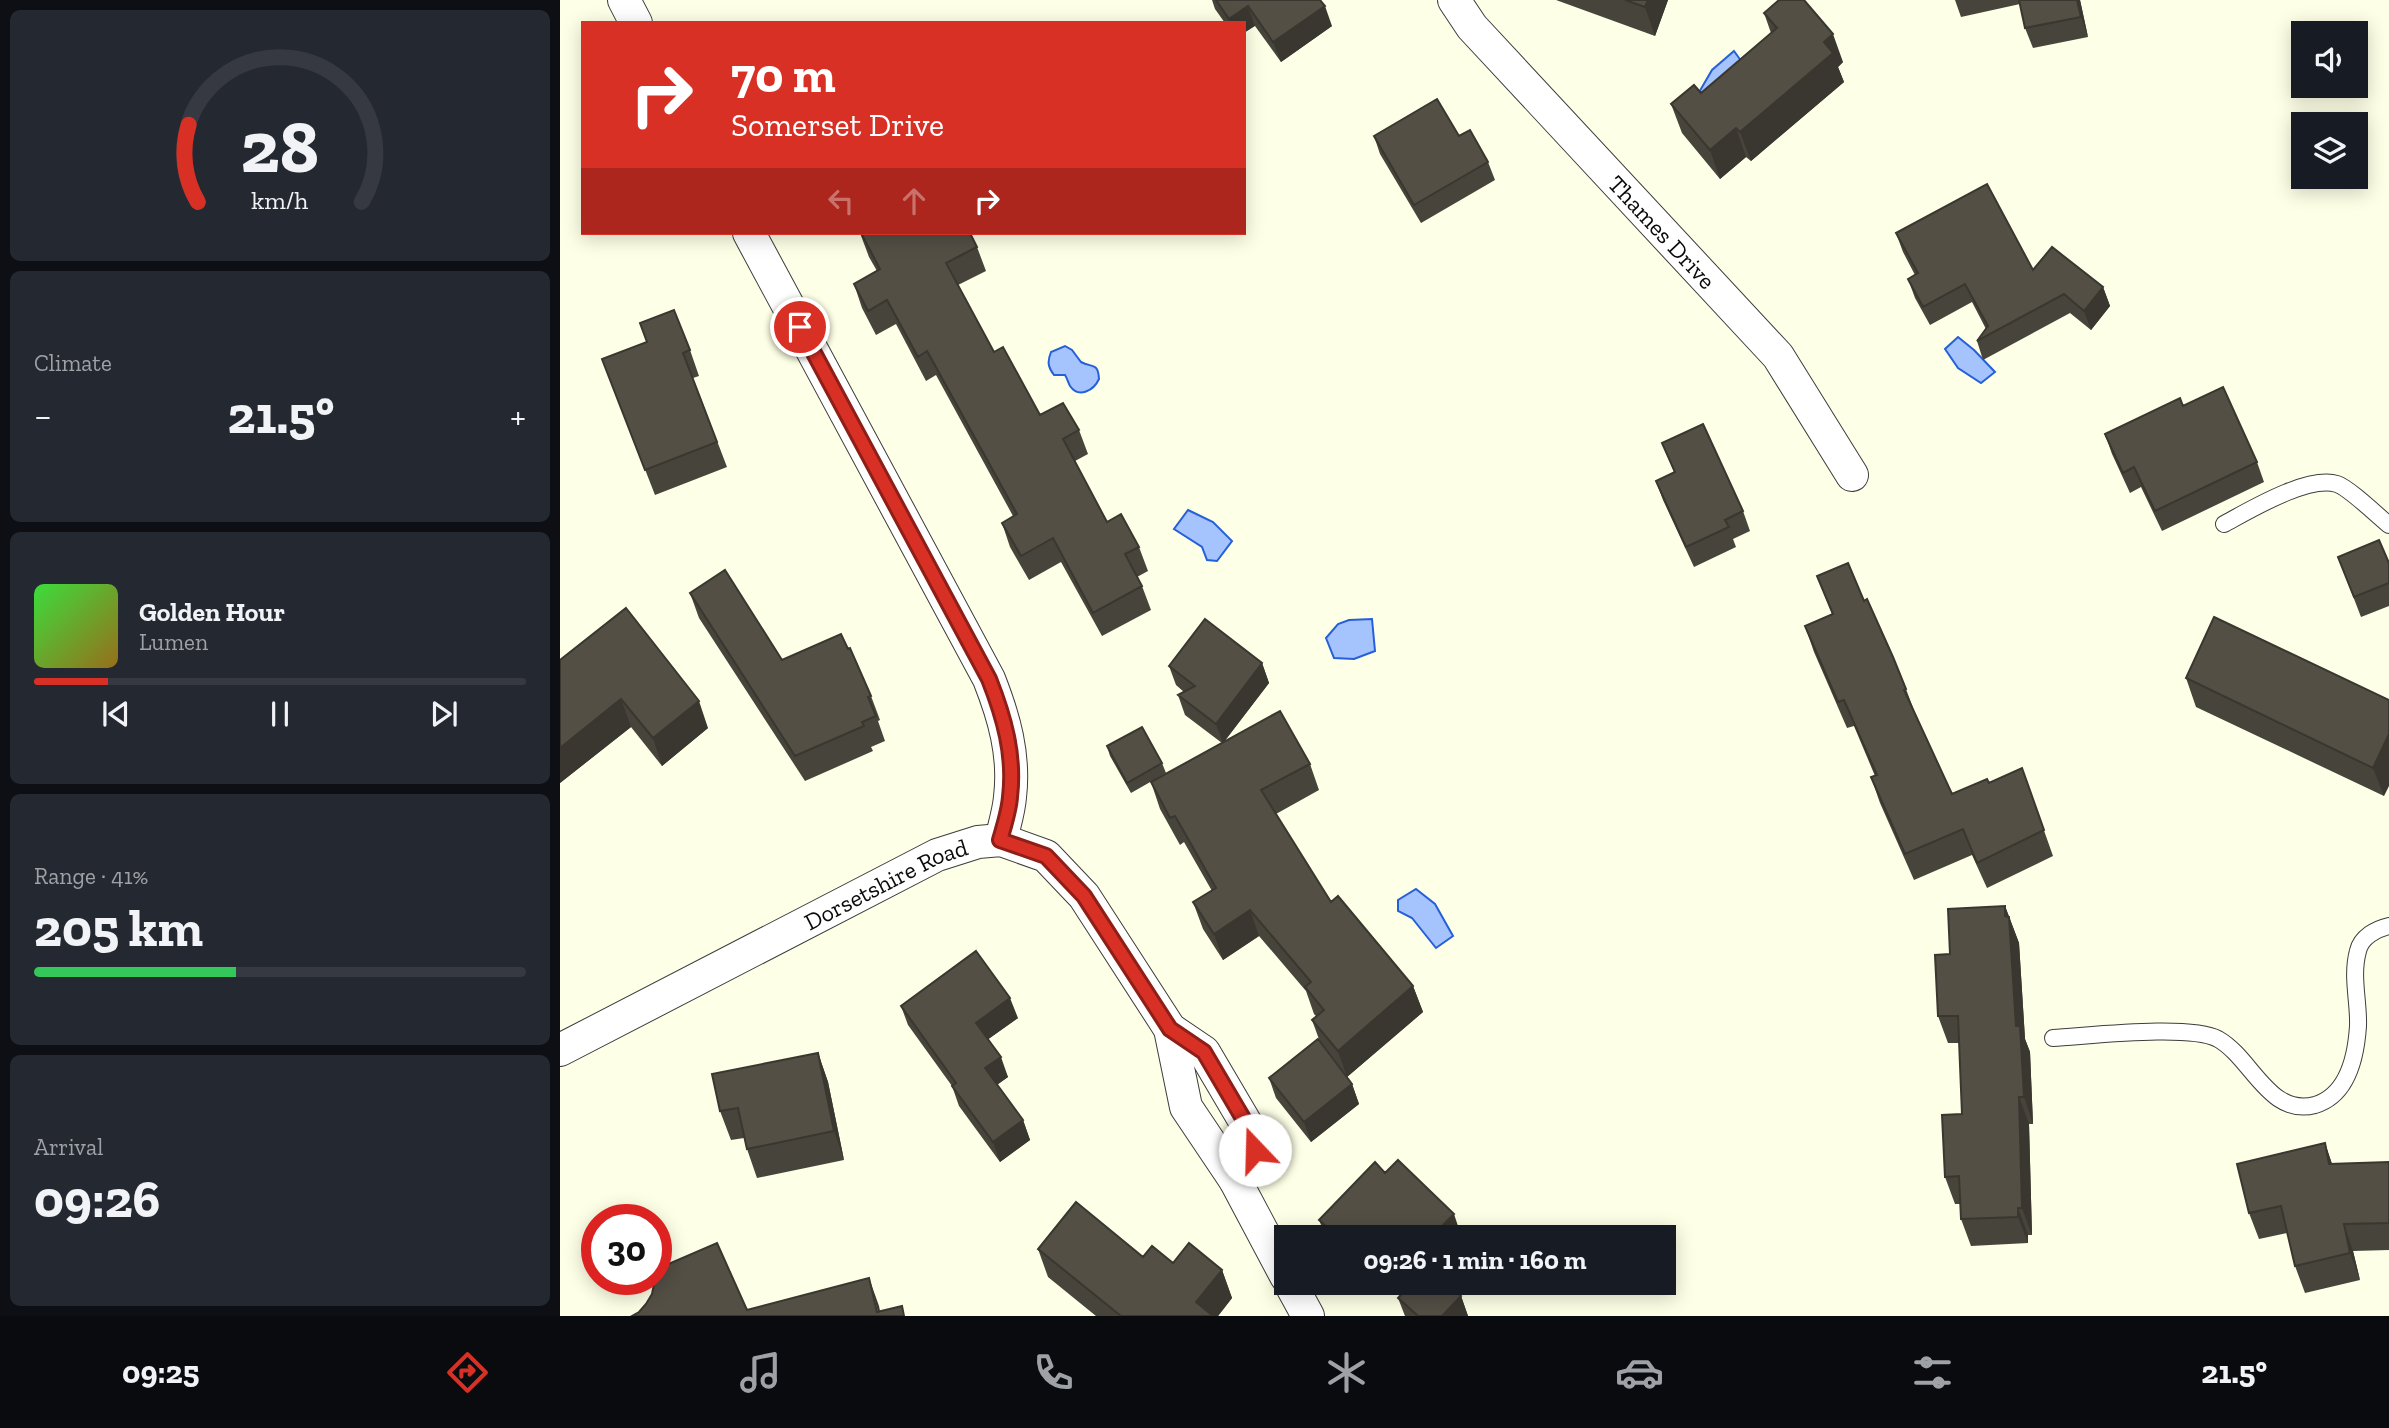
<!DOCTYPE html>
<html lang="en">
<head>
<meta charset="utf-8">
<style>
  body { margin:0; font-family:"Zilla Slab",serif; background:#242831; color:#f1f3f6; height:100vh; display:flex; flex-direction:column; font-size:26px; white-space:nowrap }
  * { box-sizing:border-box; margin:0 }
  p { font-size:23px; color:#9ea1a6 }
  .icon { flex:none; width:38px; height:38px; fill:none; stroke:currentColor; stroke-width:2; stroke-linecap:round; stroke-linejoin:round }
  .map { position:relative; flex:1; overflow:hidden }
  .details { display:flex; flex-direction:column; gap:10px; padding:10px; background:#0d0f14; width:560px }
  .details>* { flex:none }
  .guide { position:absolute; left:21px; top:21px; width:665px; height:214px; border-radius:0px; box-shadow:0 4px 18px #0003; background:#d93025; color:#fff; overflow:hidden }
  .fabs { position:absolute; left:1731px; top:21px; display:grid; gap:14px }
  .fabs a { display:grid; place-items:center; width:77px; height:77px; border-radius:0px; background:#171b24; box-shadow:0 4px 18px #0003; font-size:35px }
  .speed { position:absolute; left:21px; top:1204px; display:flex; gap:14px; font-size:35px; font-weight:700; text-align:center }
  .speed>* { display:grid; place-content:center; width:91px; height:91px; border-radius:50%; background:#171b24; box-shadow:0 4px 18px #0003; line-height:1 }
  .speed .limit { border:10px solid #d22; background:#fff; color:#111 }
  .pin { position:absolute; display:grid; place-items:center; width:60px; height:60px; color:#fff; margin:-30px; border:4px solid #fff; border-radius:50%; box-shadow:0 2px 7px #0007 }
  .me { position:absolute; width:77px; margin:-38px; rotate:339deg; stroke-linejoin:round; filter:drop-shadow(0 0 5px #0008) }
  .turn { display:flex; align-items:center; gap:24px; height:147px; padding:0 35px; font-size:32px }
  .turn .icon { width:91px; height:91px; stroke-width:2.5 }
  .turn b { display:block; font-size:49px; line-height:60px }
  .lanes { display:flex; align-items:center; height:66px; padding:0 35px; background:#0003; justify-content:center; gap:35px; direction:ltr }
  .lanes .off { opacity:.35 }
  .big { font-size:52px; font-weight:700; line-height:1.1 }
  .details .card { flex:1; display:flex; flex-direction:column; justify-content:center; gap:10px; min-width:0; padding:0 24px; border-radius:10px; background:#242831 }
  .details .dial { align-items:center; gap:0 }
  .dial svg { height:182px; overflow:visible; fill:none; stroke:#363941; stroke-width:7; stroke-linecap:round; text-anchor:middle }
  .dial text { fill:#f1f3f6; stroke:none }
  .song { display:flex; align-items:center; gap:21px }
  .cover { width:84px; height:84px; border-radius:10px; background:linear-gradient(135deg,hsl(120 70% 55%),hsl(40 70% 35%)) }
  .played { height:7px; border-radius:4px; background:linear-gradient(90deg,#d93025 15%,#363941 15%) }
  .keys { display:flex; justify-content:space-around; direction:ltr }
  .heat { display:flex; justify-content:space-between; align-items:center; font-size:38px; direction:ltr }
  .charge { height:10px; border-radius:5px; background:linear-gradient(90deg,#34c759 41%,#363941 0) }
  .trip { position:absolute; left:714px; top:1225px; width:402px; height:70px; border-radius:0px; background:#171b24; box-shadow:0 4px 18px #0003; font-weight:700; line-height:70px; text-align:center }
  .tab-bar { display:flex; height:112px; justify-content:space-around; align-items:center; background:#090b0e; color:#9ea1a6 }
  .tab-bar .icon { width:49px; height:49px }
  .tab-bar .selected { color:#d93025 }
  .tab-bar b { font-size:32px; color:#f1f3f6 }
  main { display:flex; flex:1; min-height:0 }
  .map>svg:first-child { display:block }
  .water { fill:#a5c3fc; stroke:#255fda; stroke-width:2 }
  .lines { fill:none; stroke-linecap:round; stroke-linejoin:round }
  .service-casing { stroke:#3d3d3d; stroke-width:18 }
  .minor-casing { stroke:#3d3d3d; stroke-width:34 }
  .service { stroke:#fff; stroke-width:16 }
  .minor { stroke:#fff; stroke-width:32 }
  .wall { fill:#47443b }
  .shaded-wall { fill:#3a3730 }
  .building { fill:#534f45; stroke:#3a3730; stroke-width:2 }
  .route-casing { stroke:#8d1f18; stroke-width:18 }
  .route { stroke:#d93025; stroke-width:12 }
  .labels { text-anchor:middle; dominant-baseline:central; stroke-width:7; stroke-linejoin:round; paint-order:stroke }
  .street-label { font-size:24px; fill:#0a0a0a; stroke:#fff }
</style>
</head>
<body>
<main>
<section class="details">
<div class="card dial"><svg viewBox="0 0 100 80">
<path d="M14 69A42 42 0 1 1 86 69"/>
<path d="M14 69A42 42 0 0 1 10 35" stroke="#d93025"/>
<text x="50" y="56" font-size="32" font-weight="700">28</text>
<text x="50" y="72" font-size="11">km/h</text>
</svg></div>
<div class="card"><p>Climate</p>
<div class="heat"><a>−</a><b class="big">21.5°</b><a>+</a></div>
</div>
<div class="card">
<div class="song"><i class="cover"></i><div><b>Golden Hour</b><p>Lumen</p></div></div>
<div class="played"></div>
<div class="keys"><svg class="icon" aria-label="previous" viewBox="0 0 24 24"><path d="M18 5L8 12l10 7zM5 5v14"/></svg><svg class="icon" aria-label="pause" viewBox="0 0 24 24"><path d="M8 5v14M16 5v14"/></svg><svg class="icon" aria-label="next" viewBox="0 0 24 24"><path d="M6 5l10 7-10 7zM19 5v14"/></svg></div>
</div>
<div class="card"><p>Range · 41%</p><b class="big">205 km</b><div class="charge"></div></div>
<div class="card"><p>Arrival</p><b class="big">09:26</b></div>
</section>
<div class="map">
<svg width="1829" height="1316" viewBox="0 0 1829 1316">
  <rect width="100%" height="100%" fill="#fdffe6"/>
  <path class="water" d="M 1174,51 L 1187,69 L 1152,101 L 1138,94 L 1152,70 Z
    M 1398,337 L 1414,350 L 1435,372 L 1421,383 L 1398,368 L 1385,349 Z
    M 505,346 L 512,350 L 521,362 C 532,368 538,362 539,379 C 534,390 519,399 510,386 C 508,382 507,378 505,375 L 494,375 C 488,367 487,362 491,352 Z
    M 628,510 L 653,522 L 672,541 L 657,561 L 647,560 L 642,547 L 614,529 Z
    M 812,619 L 815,651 L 794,659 L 774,658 L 766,638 L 778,624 L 789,620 Z
    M 856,889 L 875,904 L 893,936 L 876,948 L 852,918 L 838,911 L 838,900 Z"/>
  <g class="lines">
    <g class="service-casing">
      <path id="service" d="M 1664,524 C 1690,510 1748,475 1777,484 C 1789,488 1818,516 1829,525
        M 1493,1038 C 1530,1036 1629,1024 1658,1039 C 1692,1058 1709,1117 1755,1105 C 1788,1095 1796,1057 1798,1026 C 1799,1002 1791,976 1798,951 C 1801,937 1816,929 1829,926"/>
    </g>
    <g class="minor-casing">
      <g id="minor">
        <path d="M 64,0 L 76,23"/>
        <path id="s1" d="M 894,0 L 912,27 L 1218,356 L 1292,475"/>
        <path d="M 189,233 L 429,679 C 444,717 455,755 450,797 C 449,811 444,826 441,840"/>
        <path d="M 610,1029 L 626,1107 L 675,1180 L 726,1276"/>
        <path id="s2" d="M 0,1050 L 377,855 L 418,842 L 441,840 L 486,856 L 524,896 L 610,1029 L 644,1052 L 694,1137 L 695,1150 L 675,1180"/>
        <path d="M 730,1283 L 748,1316"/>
      </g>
    </g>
    <use href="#service" class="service"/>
    <use href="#minor" class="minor"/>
  </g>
  <path class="wall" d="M 652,0 L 656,0 L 772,26 L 721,62 L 695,26 L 684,23 L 665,23 L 655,9 Z
    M 996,0 L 1108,0 L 1095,36 Z
    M 1395,0 L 1520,0 L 1528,37 L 1473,48 L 1465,28 L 1460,4 L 1401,17 Z
    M 1204,13 L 1283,62 L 1278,67 L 1284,82 L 1191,161 L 1186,157 L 1160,179 L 1122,133 L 1111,104 L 1141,93 L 1211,33 Z
    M 814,136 L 899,136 L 928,162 L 935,180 L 861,223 L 820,154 Z
    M 300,233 L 417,247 L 426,271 L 398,285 L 434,352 L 480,415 L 519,430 L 528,454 L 515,461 L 547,522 L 579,547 L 588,571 L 577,577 L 582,586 L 591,610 L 542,636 L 501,562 L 469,580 L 450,547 L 442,523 L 453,516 L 376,375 L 366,381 L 336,324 L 316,335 L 302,308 L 294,284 L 317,271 L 309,257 Z
    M 1336,233 L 1473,270 L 1543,287 L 1550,306 L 1531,330 L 1510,313 L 1423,360 L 1417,341 L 1426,329 L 1412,302 L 1370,325 L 1355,298 L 1348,279 L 1355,275 L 1343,252 Z
    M 130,350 L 139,376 L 133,378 L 167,467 L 95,495 L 42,359 Z
    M 1545,434 L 1697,462 L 1704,482 L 1602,531 L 1581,487 L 1570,493 L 1552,454 Z
    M 1102,443 L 1183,511 L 1190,531 L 1173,539 L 1176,547 L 1134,567 L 1103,500 L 1096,481 L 1114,472 Z
    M 1778,557 L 1829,563 L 1829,606 L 1801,617 Z
    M 1257,576 L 1304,601 L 1346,689 L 1355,713 L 1392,794 L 1429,783 L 1462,768 L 1493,856 L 1427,888 L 1412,855 L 1354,880 L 1320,803 L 1311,777 L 1315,776 L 1294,726 L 1287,728 L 1254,652 L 1245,626 L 1272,614 Z
    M 130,593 L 222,660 L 311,696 L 320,720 L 318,721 L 325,741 L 311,747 L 313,751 L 245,781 L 139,618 Z
    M 0,660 L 148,728 L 102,766 L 71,727 L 0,783 Z
    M 702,663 L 709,683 L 664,742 L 750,764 L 759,790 L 716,814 L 771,902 L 853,986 L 863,1012 L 787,1077 L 792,1084 L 799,1104 L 751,1142 L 716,1098 L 709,1078 L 760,1042 L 752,1020 L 756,1016 L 754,1014 L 746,991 L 699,936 L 663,960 L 643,929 L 633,902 L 652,891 L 624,842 L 620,845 L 600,809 L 591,782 L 662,743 L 625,715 L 618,695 L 624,692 L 616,685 L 609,666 Z
    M 1626,678 L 1829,700 L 1824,796 L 1636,707 Z
    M 547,746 L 602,763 L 606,773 L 571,793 L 550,756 Z
    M 1445,906 L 1459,943 L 1465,1039 L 1470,1052 L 1473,1124 L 1469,1124 L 1472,1235 L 1468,1235 L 1468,1243 L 1411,1246 L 1401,1219 L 1400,1204 L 1395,1204 L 1385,1177 L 1402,1114 L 1399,1043 L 1388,1043 L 1378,1016 L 1390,954 Z
    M 341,1006 L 458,1018 L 428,1039 L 448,1077 L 437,1085 L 463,1120 L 470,1140 L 440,1162 L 399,1106 L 392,1086 L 348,1025 Z
    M 258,1053 L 268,1082 L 284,1160 L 197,1178 L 187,1149 L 184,1138 L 171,1140 L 160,1111 Z
    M 1765,1143 L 1772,1164 L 1829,1162 L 1829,1250 L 1793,1251 L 1800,1280 L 1745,1293 L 1735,1266 L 1727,1233 L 1699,1239 L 1689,1213 Z
    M 825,1173 L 900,1232 L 895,1237 L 766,1237 L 759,1220 Z
    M 478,1249 L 583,1257 L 613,1263 L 662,1270 L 672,1298 L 658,1316 L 536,1316 L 488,1277 Z
    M 901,1296 L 908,1316 L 845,1316 L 838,1298 Z"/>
  <path class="shaded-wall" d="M 1088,0 L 1108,0 L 1095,36 L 1085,7 Z
    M 1517,0 L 1520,0 L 1528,37 L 1521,17 Z
    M 688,6 L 695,26 L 684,33 L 684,23 L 671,23 L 669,19 Z
    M 765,6 L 772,26 L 721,62 L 713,42 Z
    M 1273,34 L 1283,62 L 1278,67 L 1284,82 L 1191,161 L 1180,132 L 1264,42 Z
    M 1176,128 L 1186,157 L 1160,179 L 1150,150 Z
    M 1543,287 L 1550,306 L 1531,330 L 1524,311 Z
    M 702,663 L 709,683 L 663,743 L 656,724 Z
    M 61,699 L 71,727 L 0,783 L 0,748 Z
    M 139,701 L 148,728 L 102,766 L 93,738 Z
    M 1829,734 L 1829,786 L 1824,796 L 1813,768 Z
    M 1445,906 L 1459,943 L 1465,1039 L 1470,1052 L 1473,1124 L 1464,1097 Z
    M 690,910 L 699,936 L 663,960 L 654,934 Z
    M 853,986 L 863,1012 L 787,1077 L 778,1051 Z
    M 450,998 L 458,1018 L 423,1043 L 416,1023 Z
    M 258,1053 L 268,1082 L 284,1160 L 274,1131 Z
    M 441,1057 L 448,1077 L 432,1088 L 425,1068 Z
    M 792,1084 L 799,1104 L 751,1142 L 744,1122 Z
    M 1459,1097 L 1469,1124 L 1472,1235 L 1462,1208 Z
    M 463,1120 L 470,1140 L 440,1162 L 433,1142 Z
    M 1765,1143 L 1774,1170 L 1769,1164 Z
    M 1458,1208 L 1468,1235 L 1468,1243 L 1458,1217 Z
    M 894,1214 L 900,1232 L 895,1237 L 871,1237 Z
    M 1784,1224 L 1793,1251 L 1800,1280 L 1790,1253 Z
    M 662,1270 L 672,1298 L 658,1316 L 641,1316 L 636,1302 Z
    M 309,1278 L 319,1306 L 321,1316 L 319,1316 Z
    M 901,1296 L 908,1316 L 882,1316 Z"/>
  <path class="building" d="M 656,0 L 760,0 L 765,6 L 713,42 L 688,6 L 669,19 Z
    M 1065,0 L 1088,0 L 1085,7 Z
    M 1219,0 L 1244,0 L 1273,34 L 1264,42 L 1273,53 L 1180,132 L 1176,128 L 1150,150 L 1111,104 L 1134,85 L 1141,93 L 1217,28 L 1204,13 Z
    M 1459,0 L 1517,0 L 1521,17 L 1465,28 Z
    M 877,99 L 899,136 L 910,130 L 928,162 L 854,205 L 814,136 Z
    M 1427,184 L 1473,270 L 1492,247 L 1543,287 L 1524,311 L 1504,294 L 1417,341 L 1428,326 L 1405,284 L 1363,307 L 1348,279 L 1358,273 L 1336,233 Z
    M 301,233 L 410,233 L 417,247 L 386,263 L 434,352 L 443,347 L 480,415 L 503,403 L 519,430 L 503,439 L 547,522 L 561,514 L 579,547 L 565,554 L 582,586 L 533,613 L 493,538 L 461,556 L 442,523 L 457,514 L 367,351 L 358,357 L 327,300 L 308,311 L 294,284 L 320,269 Z
    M 114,310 L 130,350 L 123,353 L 157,442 L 85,470 L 42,359 L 87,342 L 80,323 Z
    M 1663,387 L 1697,462 L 1595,511 L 1574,467 L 1563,473 L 1545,434 L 1620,398 L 1623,406 Z
    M 1143,424 L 1183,511 L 1165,520 L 1169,527 L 1126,547 L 1096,481 L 1115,472 L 1102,443 Z
    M 1819,540 L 1829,563 L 1829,583 L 1794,597 L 1778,557 Z
    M 1288,563 L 1304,601 L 1307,599 L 1333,657 L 1346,689 L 1344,690 L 1392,794 L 1427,779 L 1429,783 L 1462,768 L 1484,830 L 1417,863 L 1403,829 L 1345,854 L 1311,777 L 1317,775 L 1284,700 L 1278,702 L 1245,626 L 1273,614 L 1257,576 Z
    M 165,570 L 222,660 L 281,634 L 288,649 L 290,648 L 311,696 L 308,697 L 316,716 L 302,722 L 304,726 L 235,756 L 130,593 Z
    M 66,608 L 139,701 L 93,738 L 61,699 L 0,748 L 0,660 Z
    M 1654,617 L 1829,700 L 1829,734 L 1813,768 L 1626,678 Z
    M 645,619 L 702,663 L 656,724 L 618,695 L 635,686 L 609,666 Z
    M 720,711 L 750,764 L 701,790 L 771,902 L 778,896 L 853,986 L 778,1051 L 752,1020 L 764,1010 L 745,987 L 751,982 L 690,910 L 654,934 L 633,902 L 656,888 L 615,816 L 610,818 L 591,782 Z
    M 582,727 L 602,763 L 567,783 L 547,746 Z
    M 1445,906 L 1445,916 L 1449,917 L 1456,1026 L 1460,1026 L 1464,1097 L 1459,1097 L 1462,1208 L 1458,1208 L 1458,1217 L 1401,1219 L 1399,1176 L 1385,1177 L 1382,1115 L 1402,1114 L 1398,1016 L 1378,1016 L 1375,955 L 1390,954 L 1388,909 Z
    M 416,951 L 450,998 L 416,1023 L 441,1057 L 425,1068 L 463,1120 L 433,1142 L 392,1086 L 396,1083 L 341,1006 Z
    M 758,1039 L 792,1084 L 744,1122 L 709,1078 Z
    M 258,1053 L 274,1131 L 187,1149 L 178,1108 L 160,1111 L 152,1074 Z
    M 1765,1143 L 1769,1164 L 1829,1162 L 1829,1223 L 1784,1224 L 1790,1253 L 1735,1266 L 1721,1206 L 1689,1213 L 1677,1164 Z
    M 838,1160 L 894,1214 L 871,1237 L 814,1237 L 813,1236 L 812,1237 L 778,1237 L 759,1220 L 815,1162 L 825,1173 Z
    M 516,1202 L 583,1257 L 592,1246 L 613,1263 L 629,1243 L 662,1270 L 636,1302 L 653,1316 L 561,1316 L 478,1249 Z
    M 157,1243 L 187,1310 L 309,1278 L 317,1312 L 342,1306 L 344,1316 L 72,1316 L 79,1312 L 86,1304 L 92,1294 L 95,1279 L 96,1279 L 97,1269 Z
    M 852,1283 L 887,1283 L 901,1296 L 882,1316 L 858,1316 L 838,1298 Z"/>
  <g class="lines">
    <g class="route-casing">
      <path id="route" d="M 240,327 L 429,679 C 444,717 455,755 450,797 C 449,811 444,826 440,840 L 486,856 L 524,896 L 610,1029 L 644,1052 L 694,1137 L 695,1150"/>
    </g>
    <use href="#route" class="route"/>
  </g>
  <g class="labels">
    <g class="street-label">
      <text stroke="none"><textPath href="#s1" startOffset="312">Thames Drive</textPath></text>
      <text stroke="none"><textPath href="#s2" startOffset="366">Dorsetshire Road</textPath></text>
    </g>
  </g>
</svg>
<div class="fabs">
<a><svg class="icon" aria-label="sound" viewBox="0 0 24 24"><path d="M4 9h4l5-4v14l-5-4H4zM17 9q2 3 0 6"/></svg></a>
<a><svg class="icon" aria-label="layers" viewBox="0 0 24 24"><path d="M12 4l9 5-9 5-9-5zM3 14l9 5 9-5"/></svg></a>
</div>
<div class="speed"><div class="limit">30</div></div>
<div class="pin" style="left:240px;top:327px;background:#d93025"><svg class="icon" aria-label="arrive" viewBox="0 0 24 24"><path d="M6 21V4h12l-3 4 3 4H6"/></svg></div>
<svg class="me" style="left:695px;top:1150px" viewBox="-20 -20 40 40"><circle r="19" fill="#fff"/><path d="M0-13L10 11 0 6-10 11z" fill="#d93025"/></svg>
<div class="trip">09:26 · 1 min · 160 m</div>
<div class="guide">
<div class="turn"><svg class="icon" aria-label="right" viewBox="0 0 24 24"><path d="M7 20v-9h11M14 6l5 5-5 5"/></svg><div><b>70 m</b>Somerset Drive</div></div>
<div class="lanes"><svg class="icon off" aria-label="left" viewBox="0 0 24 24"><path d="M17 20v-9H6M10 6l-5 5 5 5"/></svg><svg class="icon off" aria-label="ahead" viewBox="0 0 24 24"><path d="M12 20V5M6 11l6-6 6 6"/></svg><svg class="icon" aria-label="right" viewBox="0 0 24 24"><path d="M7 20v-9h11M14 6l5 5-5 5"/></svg></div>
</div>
</div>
</main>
<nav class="tab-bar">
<b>09:25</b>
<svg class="icon selected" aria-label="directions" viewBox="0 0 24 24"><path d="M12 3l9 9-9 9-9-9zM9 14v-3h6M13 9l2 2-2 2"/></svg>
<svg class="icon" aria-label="music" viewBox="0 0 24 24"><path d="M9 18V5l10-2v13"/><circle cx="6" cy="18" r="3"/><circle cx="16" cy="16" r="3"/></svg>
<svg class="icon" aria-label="phone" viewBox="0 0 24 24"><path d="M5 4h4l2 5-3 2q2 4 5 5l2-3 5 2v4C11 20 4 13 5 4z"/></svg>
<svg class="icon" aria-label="climate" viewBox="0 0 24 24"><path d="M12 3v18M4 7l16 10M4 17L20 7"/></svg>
<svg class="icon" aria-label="car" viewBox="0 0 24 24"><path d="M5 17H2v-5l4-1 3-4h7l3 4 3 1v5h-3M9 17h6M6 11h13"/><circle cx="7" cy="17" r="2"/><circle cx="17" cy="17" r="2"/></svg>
<svg class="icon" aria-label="filters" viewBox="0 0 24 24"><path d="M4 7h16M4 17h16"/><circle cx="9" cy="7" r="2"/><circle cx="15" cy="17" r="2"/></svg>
<b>21.5°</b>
</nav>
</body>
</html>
